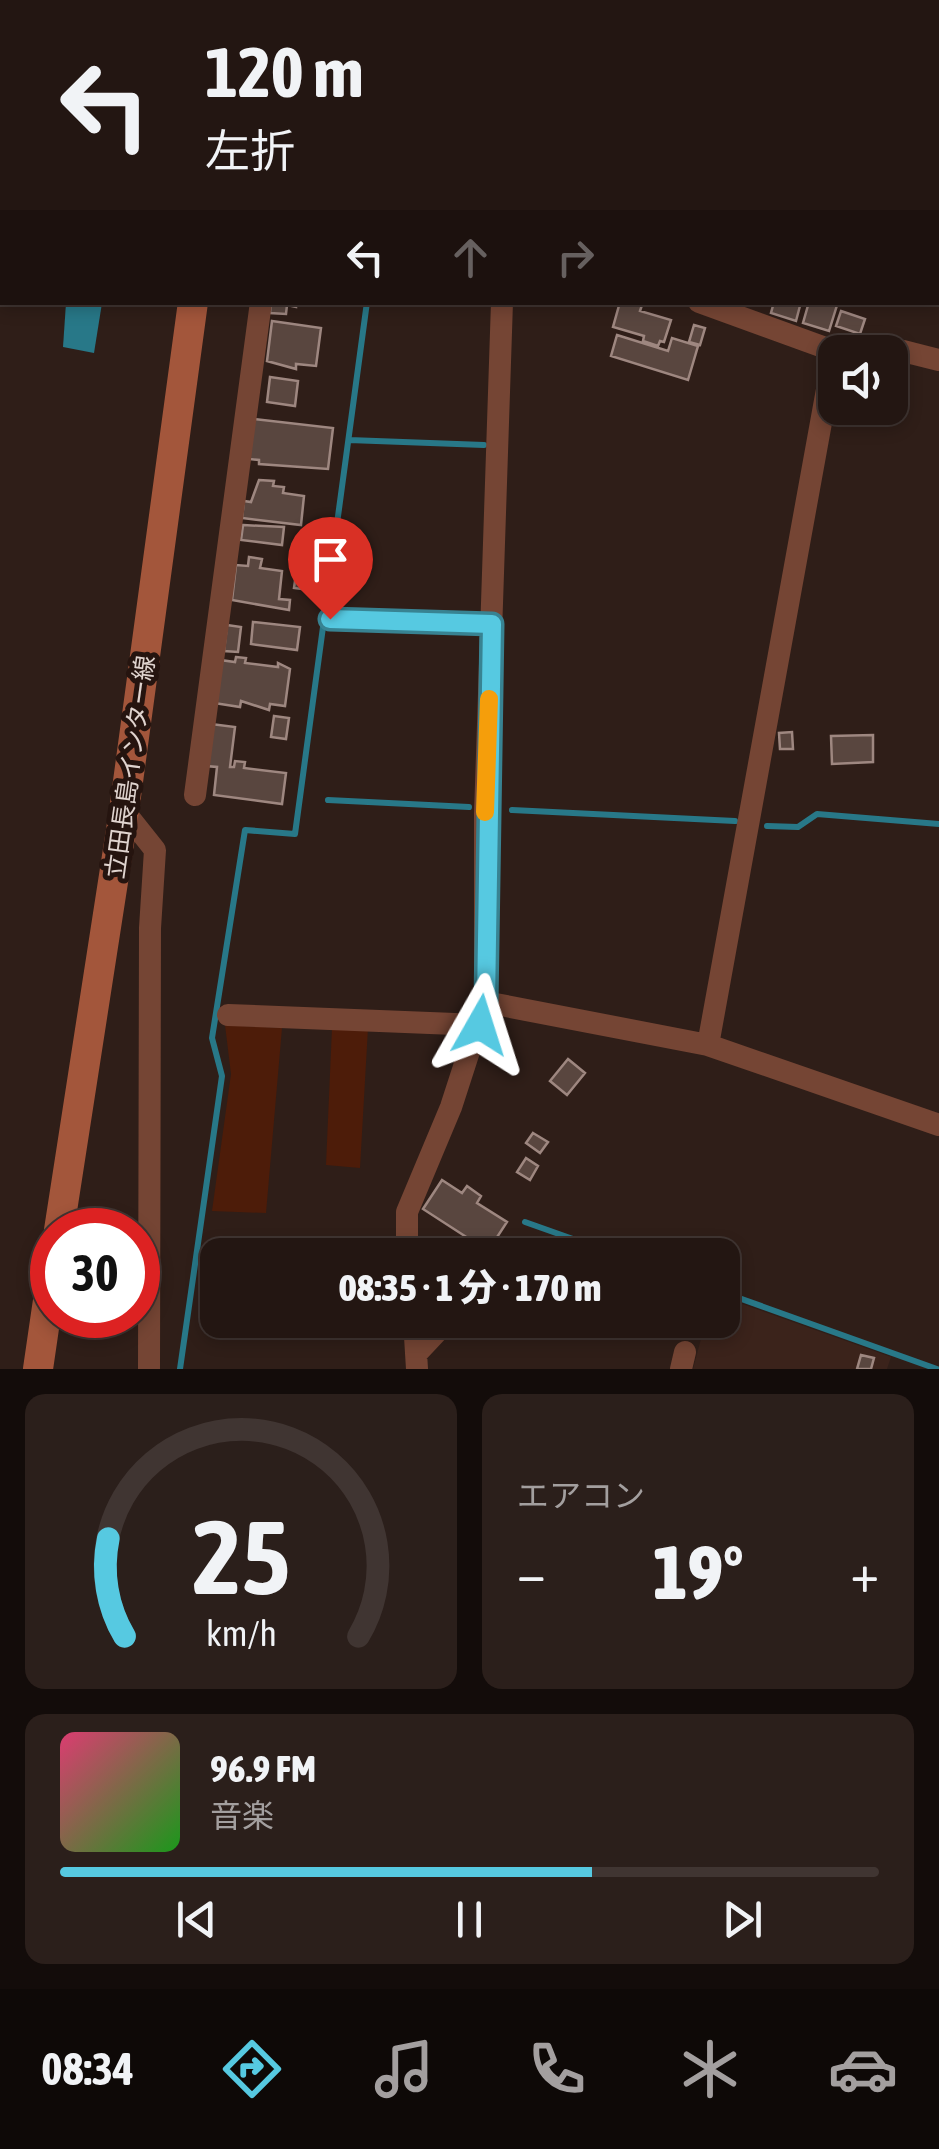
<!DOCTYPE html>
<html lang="ja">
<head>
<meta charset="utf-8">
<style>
  body { margin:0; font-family:"Asap Condensed","Noto Sans JP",sans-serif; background:#2b1f1b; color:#f1f3f6; height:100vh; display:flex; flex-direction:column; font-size:38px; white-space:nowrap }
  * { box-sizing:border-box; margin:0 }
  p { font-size:32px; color:#a39f9f }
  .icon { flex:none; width:55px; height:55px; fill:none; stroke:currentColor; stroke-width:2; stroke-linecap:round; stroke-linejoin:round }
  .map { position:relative; height:1369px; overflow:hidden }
  .details { display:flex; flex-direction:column; gap:25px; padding:25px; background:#130c0a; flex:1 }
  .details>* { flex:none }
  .top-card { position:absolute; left:0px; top:0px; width:940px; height:305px; box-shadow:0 5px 15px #0003,0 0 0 2px #403532; background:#231612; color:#f1f3f6; overflow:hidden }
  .tools { position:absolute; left:818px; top:335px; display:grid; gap:20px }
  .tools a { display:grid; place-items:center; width:90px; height:90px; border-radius:20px; background:#231612; box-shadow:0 5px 15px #0003,0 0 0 2px #403532; font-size:50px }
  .speed { position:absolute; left:30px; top:1208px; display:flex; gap:20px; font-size:50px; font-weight:700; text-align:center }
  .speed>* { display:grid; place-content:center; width:130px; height:130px; border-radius:50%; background:#231612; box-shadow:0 5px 15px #0003,0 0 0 2px #403532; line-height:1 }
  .speed .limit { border:15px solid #d22; background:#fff; color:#111 }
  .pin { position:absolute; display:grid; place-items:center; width:85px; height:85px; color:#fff; margin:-102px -42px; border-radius:50% 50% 50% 0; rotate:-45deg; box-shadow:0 0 10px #0007 }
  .pin .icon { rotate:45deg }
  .me { position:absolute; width:110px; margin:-55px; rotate:6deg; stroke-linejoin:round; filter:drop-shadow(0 0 8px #0008) }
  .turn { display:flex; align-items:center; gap:35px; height:210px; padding:0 40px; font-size:45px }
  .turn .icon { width:130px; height:130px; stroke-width:2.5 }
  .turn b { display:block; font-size:70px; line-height:85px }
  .lanes { display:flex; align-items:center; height:95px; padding:0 40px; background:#0003; justify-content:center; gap:50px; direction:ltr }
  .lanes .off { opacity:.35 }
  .big { font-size:75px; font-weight:800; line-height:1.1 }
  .details .widget { flex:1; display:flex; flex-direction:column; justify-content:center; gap:15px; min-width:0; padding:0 35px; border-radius:20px; background:#2b1f1b }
  .details .dial { align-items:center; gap:0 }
  .dial svg { height:260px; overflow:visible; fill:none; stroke:#403532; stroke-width:7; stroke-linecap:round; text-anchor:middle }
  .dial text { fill:#f1f3f6; stroke:none }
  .song { display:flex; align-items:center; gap:30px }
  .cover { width:120px; height:120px; border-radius:15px; background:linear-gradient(135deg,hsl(340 70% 55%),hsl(120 70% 35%)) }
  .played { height:10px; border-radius:5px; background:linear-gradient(90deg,#56c9e1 65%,#403532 65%) }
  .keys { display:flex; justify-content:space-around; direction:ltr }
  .heat { display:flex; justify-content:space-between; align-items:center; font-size:55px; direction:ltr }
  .details .tiles { flex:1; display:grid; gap:25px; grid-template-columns:1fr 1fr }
  .widget:last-child { grid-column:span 2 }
  .trip { position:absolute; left:200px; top:1238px; width:540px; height:100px; border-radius:20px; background:#231612; box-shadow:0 5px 15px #0003,0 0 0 2px #403532; font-weight:800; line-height:100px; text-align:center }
  .tab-bar { display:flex; height:160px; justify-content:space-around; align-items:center; background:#0e0907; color:#a39f9f }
  .tab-bar .icon { width:70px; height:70px }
  .tab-bar .active { color:#56c9e1 }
  .tab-bar b { font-size:45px; color:#f1f3f6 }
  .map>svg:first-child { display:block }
  .built { fill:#3b231b }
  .green { fill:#4d1c09 }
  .water { fill:#287888 }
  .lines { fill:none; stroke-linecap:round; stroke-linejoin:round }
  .stream { stroke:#287888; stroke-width:6 }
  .building { fill:#59463f; stroke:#9e8780; stroke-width:2.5 }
  .street { stroke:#754534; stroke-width:22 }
  .secondary { stroke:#a3563b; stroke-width:30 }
  .route-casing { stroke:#388392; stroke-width:25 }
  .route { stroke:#56c9e1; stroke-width:18 }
  .slow { stroke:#f59e0b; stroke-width:18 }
  .labels { text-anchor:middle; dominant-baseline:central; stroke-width:10; stroke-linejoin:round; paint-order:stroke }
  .street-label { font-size:25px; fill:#e0d4cf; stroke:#25140f }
</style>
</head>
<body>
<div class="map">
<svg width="939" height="1369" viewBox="0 0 939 1369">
  <rect width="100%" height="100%" fill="#2f1e18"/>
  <path class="built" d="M 723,1297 L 891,1357 L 887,1369 L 693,1369 L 706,1320 L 722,1320 Z"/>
  <path class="green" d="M 225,1025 L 282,1028 L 266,1213 L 212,1211 L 231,1074 Z
    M 332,1028 L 368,1028 L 360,1168 L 326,1165 Z"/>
  <path class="water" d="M 66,303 L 102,303 L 94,353 L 63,347 Z"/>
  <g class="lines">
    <path class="stream" d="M 901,0 L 902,2
      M 347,2 L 347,0
      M 349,440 L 484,445
      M 328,800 L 469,807
      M 512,810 L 735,821
      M 767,826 L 798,827 L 817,814 L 939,824
      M 525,1222 L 618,1255
      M 722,1292 L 937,1369
      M 180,1369 L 222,1076 L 212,1038 L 245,830 L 295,834 L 367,302"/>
  </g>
  <path class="building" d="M 271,302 L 296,302 L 296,307 L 287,305 L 286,314 L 270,313 Z
    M 620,302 L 643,302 L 640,311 L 671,320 L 664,342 L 660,341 L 658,346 L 643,341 L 644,336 L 613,327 Z
    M 774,302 L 801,302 L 796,321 L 771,313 Z
    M 809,302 L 838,302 L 829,331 L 803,323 Z
    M 841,311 L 865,319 L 860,334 L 836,326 Z
    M 272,321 L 321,328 L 316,366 L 296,364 L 296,369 L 267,361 Z
    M 694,325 L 705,328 L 700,345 L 689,342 Z
    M 617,335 L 668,351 L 672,338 L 698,346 L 688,380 L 611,356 Z
    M 270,377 L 298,381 L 295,406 L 267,402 Z
    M 254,419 L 333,428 L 328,469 L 259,464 L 259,460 L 249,459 Z
    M 259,480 L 274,481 L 273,486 L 284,487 L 283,493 L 304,496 L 301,525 L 242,518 L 244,501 L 251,502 Z
    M 243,525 L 284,527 L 282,545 L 241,540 Z
    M 249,557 L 262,559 L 260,568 L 282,571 L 279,599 L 290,600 L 289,610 L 232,600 L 236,565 L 248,566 Z
    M 296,574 L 312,577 L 310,590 L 294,588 Z
    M 253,622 L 300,627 L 297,650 L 251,644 Z
    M 227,625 L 241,627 L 238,652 L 224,651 Z
    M 236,657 L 246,658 L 245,663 L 278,667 L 278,663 L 290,669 L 285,706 L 270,704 L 269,710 L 241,701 L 240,707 L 214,703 L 220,660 L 235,662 Z
    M 274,716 L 289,718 L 286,739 L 271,737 Z
    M 211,724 L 235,727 L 230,767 L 234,767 L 235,761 L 245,762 L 244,768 L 286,773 L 282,804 L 214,795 L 217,767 L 206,766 Z
    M 792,732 L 793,749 L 780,749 L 779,733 Z
    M 873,735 L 873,762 L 832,764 L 831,736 Z
    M 568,1059 L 585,1073 L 567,1095 L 550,1081 Z
    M 533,1133 L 548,1142 L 540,1153 L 526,1143 Z
    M 526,1158 L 538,1166 L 530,1180 L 517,1172 Z
    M 442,1180 L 462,1193 L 467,1186 L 481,1196 L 477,1203 L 507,1222 L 488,1251 L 423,1209 Z
    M 861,1355 L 874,1358 L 871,1369 L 857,1369 Z"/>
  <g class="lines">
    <path class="street" d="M 259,0 L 259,2
      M 511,2 L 511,0
      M 699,302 L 834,351 L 903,351 L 939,360
      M 330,619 L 491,624
      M 195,795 L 261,302
      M 124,811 L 155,850 L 150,928 L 149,1369
      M 485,1002 L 708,1045 L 939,1125
      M 228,1015 L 480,1025
      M 708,1045 L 834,351
      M 407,1255 L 407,1212 L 451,1107 L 485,1002 L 485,814 L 502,302
      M 509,1255 L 515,1249
      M 414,1320 L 417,1369
      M 417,1353 L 448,1320
      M 681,1369 L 685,1352"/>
    <path class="secondary" d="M 225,2 L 225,0
      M 59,1230 L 124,811 L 193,302
      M 38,1369 L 52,1273"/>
  </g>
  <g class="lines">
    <g class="route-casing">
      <path id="route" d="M 330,619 L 492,624 L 486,1002 L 480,1025"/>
    </g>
    <use href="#route" class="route"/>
    <path class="slow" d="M 485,812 L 489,699"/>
  </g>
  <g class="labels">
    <g class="street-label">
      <text transform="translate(130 767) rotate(-82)">立田長島インター線</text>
    </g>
  </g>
</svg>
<div class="tools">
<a><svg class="icon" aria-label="sound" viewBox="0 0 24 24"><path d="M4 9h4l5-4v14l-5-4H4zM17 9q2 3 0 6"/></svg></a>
</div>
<div class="speed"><div class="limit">30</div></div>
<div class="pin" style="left:330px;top:619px;background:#d93025"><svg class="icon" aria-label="arrive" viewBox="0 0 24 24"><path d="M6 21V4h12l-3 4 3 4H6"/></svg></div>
<svg class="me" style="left:480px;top:1025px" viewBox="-20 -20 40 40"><path d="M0-17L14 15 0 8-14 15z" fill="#56c9e1" stroke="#fff" stroke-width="4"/></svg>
<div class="trip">08:35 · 1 分 · 170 m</div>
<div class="top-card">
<div class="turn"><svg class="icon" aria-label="left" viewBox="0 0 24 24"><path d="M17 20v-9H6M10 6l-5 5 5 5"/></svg><div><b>120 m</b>左折</div></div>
<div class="lanes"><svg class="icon" aria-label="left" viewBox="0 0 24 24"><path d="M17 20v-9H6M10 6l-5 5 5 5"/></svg><svg class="icon off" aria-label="ahead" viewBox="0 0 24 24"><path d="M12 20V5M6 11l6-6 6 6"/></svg><svg class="icon off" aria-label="right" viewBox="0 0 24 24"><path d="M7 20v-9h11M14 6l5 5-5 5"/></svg></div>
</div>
</div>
<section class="details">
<div class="tiles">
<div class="widget dial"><svg viewBox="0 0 100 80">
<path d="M14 69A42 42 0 1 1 86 69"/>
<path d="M14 69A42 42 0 0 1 9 39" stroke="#56c9e1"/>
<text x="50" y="56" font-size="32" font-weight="700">25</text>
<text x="50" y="72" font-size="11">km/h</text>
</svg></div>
<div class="widget"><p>エアコン</p>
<div class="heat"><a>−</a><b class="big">19°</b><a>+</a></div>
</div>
<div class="widget">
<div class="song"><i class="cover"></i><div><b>96.9 FM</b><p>音楽</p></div></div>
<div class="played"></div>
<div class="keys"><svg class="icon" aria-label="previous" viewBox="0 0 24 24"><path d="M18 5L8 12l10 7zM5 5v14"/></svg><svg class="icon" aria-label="pause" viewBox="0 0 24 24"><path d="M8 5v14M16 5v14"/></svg><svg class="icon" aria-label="next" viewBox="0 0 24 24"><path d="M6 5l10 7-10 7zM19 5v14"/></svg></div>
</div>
</div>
</section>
<nav class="tab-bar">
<b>08:34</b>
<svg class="icon active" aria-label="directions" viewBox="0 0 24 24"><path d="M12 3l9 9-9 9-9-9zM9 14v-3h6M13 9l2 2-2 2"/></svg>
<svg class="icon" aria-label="music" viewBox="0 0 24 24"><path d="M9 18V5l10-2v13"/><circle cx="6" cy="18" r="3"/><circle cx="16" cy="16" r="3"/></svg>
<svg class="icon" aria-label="phone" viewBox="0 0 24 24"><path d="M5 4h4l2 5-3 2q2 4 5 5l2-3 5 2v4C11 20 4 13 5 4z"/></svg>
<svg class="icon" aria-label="climate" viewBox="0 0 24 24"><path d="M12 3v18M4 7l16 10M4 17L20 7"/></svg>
<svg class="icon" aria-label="car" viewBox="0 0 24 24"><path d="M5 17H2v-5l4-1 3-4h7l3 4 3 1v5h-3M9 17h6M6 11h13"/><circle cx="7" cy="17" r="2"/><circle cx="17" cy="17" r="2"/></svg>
</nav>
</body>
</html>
